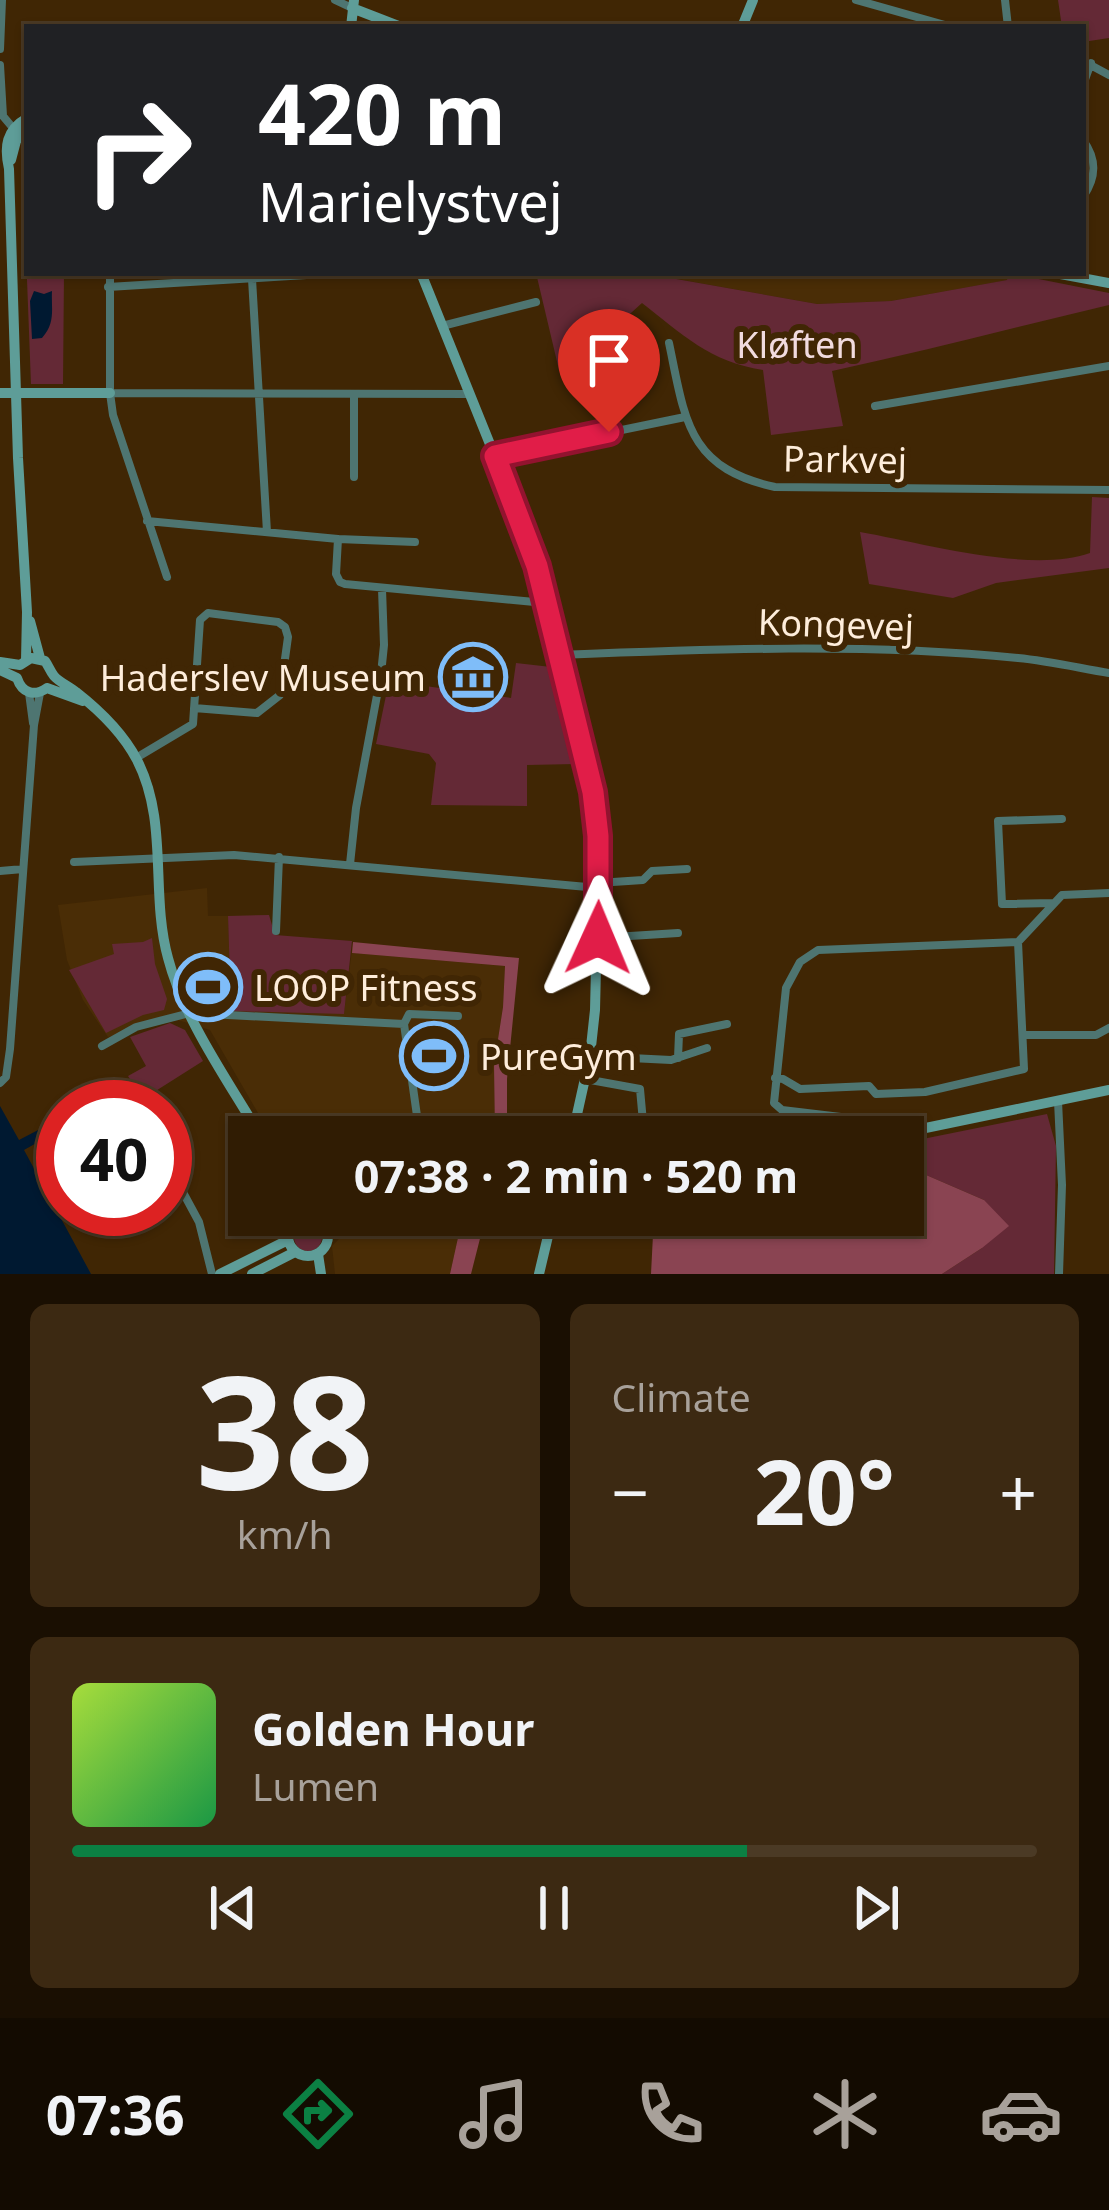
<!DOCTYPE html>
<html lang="en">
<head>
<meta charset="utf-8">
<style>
  body { margin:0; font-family:"Noto Sans",sans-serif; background:#3c2912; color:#f1f3f6; height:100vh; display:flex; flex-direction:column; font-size:45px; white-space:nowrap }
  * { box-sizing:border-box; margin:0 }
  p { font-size:39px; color:#a8a19a }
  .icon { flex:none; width:66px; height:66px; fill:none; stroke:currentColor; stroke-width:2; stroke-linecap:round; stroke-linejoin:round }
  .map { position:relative; height:1274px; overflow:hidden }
  .sheet { display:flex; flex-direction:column; gap:30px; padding:30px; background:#1a0f02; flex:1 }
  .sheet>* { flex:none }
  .banner { position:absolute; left:24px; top:24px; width:1062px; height:252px; border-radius:0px; box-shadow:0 3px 9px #0004,0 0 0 3px #4b3a25; background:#202124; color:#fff; overflow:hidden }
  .speed { position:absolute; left:36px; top:1080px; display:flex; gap:24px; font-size:60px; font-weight:700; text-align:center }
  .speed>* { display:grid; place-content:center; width:156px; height:156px; border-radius:50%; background:#301c03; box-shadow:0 3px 9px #0004,0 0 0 3px #4b3a25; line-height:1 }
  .speed .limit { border:18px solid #d22; background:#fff; color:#111 }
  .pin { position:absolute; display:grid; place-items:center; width:102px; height:102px; color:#fff; margin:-123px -51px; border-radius:50% 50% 50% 0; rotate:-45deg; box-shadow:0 0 12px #0007 }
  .pin .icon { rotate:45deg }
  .me { position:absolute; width:132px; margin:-66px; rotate:1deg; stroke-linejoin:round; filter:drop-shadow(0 0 9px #0008) }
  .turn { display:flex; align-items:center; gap:42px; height:252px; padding:0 36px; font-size:54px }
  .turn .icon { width:156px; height:156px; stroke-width:2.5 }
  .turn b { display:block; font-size:84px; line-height:102px }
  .big { font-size:90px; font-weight:700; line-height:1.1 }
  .sheet .tile { flex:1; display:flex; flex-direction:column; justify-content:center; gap:18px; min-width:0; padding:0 42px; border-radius:18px; background:#3c2912 }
  .sheet .dial { align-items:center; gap:0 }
  .dial b { font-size:156px; line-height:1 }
  .song { display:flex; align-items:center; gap:36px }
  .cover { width:144px; height:144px; border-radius:18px; background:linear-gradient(135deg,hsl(80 70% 55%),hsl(140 70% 35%)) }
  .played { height:12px; border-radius:6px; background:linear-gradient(90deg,#0b8043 70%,#4b3a25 70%) }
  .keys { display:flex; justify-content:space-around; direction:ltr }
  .heat { display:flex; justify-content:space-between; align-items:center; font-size:66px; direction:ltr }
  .sheet .tiles { flex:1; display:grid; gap:30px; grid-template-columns:1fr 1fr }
  .tile:last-child { grid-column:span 2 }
  .trip { position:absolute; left:228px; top:1116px; width:696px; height:120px; border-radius:0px; background:#301c03; box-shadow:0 3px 9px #0004,0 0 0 3px #4b3a25; font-weight:700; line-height:120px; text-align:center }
  .dock { display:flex; height:192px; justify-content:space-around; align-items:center; background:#130b01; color:#a8a19a }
  .dock .icon { width:84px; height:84px }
  .dock .selected { color:#0b8043 }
  .dock b { font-size:54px; color:#f1f3f6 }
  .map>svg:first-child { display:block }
  .built { fill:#4a2d06 }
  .green { fill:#642936 }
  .forest { fill:#8a4452 }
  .water { fill:#001931 }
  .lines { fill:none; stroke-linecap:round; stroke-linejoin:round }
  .street { stroke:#4e7571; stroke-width:8 }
  .secondary { stroke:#5e9d98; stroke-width:10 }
  .route-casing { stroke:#92132f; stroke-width:30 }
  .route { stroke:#e11d48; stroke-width:21 }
  .labels { text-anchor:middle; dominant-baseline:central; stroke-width:12; stroke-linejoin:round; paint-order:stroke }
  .park-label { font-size:36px; fill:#f1dbde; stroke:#402604 }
  .street-label { font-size:36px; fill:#feeddb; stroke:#402604 }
  .poi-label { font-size:36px; fill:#feeddb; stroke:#402604; text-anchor:start }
</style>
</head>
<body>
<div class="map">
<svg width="1109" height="1274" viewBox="0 0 1109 1274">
  <rect width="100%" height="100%" fill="#402604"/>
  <path class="built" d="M 617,273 L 1008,273 L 1008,280 L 891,301 L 817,304 L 649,274 Z
    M 207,888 L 208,916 L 228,916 L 231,1010 L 344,1013 L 353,942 L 353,953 L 505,966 L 503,1007 L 494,1065 L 495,1137 L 272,1137 L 210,1030 L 178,1020 L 108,1037 L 83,1000 L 67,960 L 58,905 Z
    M 408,1215 L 463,1215 L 450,1274 L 335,1274 L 332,1246 L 339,1239 L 363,1223 Z"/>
  <path class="green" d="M 1058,0 L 1109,0 L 1109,38 L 1083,42 L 1083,27 L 1062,27 Z
    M 27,140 L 27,273 L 64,273 L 63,384 L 31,384 L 22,149 Z
    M 536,273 L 648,274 L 817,304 L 891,301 L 1007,280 L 1009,273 L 1109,293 L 1109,305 C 1016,327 925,351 832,371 L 843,426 L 771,435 L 763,370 C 710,362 682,334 642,303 L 611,331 L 617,355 L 559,370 Z
    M 1092,497 L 1109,498 L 1109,568 L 996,583 L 953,598 L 869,584 L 860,532 C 923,543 1031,574 1090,553 Z
    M 516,663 L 551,667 L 576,764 L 527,765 L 527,806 L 431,805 L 436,763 L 429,754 L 376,744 L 389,681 L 511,698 Z
    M 269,915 L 275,935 L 352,941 L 344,1014 L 231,1011 L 228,916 Z
    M 152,938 L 155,964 L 167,999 L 164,1010 L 143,1015 L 106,1033 L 69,970 L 114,954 L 112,944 L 143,942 Z
    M 170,1023 L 185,1030 L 203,1061 L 143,1099 L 128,1076 L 146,1066 L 130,1037 Z
    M 1047,1114 L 1056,1146 L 1054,1274 L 942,1274 L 982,1248 L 984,1200 L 903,1165 L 903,1143 Z
    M 70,1209 L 128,1209 L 84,1231 Z
    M294 1237a14 14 0 1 1 28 0a14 14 0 1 1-28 0Z"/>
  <path class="forest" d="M 353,942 L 519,958 L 507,1079 L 507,1137 L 495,1137 L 494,1065 L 503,1007 L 505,966 L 352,953 Z
    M 903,1165 L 984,1200 L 1009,1226 L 982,1248 L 942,1274 L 651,1274 L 654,1215 L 903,1215 Z
    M 463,1215 L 486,1215 L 471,1274 L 450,1274 Z"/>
  <path class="water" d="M 34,291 L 44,294 L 52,291 C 51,309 56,322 42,338 L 32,339 L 30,301 Z
    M 0,1106 L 19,1140 L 63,1117 L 63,1128 L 24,1150 L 91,1274 L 0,1274 Z"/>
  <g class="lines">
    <path class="street" d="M 335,0 L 352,8
      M 856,0 L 952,27
      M 1005,0 L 1008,27
      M 0,49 L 2,0
      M 1083,61 L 1109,75
      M 0,65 L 3,116 L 13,128
      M 1083,85 L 1091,63
      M 1083,140 C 1097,159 1097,177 1083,197
      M 110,273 L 110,393 L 113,415 L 167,577
      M 422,276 L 438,273
      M 252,279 L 267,532
      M 108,287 L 339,273
      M 442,326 L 536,302
      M 669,343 C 685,419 687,468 775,487 L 1109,490
      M 110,393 L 470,394
      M 875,406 L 1109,366
      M 495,456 L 685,417
      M 354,477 L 354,394
      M 147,521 L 338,539 L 336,574 L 340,582 L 345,584 L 545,603
      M 338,539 L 415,542
      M 559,655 C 712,649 866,643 1018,658 C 1049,661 1079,668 1109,673
      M 29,693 L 33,723
      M 136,758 L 193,724 L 200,620 L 208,613 L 278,622 L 285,627 L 288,637 L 280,695 L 257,713 L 194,708
      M 74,862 L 234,855 L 598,888
      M 350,864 L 356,808 L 381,674 L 384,645 L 382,589
      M 0,871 L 23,869
      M 598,883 L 643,880 L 652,871 L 687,869
      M 1053,903 L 1002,904 L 998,821 L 1062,819
      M 276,931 L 279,857
      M 598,938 L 678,933
      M 404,1024 L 409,1014 L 458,1016
      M 1024,1035 L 1096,1035 L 1109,1028
      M 102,1046 L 136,1027 L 190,1013 L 404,1024 L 420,1137
      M 590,1056 L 671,1060 L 707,1048
      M 678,1058 L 679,1034 L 727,1024
      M 775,1078 L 783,1079 L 800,1089 L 869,1086 L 876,1094 L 925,1092 L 1024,1069 L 1018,942
      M 585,1079 L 640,1089 L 644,1133 L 649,1137
      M 0,1083 L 6,1077 L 10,1049 L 34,725 L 40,693
      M 1058,1101 L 1062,1185 L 1059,1274
      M 874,1137 L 866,1120 L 782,1110 L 774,1103 L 786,988 L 800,962 L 818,950 L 1018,942 L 1062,895 L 1109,893
      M 165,1159 L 199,1222 L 212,1274"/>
    <path class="secondary" d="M 352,8 L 401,27
      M 351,27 L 354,0
      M 742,27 L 753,0
      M 11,160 L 16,141 L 27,127
      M 421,273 L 529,541 L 594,792 L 598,835 L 598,883 L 595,1010 L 590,1056 L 572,1137
      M 1055,273 L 1109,283
      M 0,393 L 110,393
      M 30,621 L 40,658
      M 26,660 L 27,612 L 18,458 L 9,169 C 4,147 6,130 27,118
      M 0,662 L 20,665
      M 20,665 L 31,658 L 45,661 C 48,665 50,671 54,676 C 59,682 70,687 76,692 C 99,710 123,733 137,760 C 169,822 150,893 168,958 C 184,1020 229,1082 261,1137
      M 0,670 L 17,678 C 22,693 34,697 47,688
      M 47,688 L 83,701
      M 882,1137 L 1109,1090
      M288 1236a20 20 0 1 1 40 0a20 20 0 1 1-40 0Z
      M 329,1234 L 360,1215
      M 318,1254 L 321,1274
      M 220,1274 L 288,1240
      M 252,1274 L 295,1252
      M 539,1274 L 553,1215"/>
  </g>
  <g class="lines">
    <g class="route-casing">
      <path id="route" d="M 598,938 L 598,836 L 593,792 L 537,566 L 495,456 L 609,432"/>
    </g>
    <use href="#route" class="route"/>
  </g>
  <defs>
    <g id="museum-ring" transform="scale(3.45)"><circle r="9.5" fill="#402604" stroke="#7fbdf9" stroke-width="1.5"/><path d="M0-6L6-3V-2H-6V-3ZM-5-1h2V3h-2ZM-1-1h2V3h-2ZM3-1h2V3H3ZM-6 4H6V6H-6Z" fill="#7fbdf9"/></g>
    <g id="stadium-ring" transform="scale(3.45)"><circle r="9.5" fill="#402604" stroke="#7fbdf9" stroke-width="1.5"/><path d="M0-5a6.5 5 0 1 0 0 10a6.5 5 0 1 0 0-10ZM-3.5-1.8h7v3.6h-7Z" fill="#7fbdf9"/></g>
  </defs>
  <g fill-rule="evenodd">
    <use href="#museum-ring" x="473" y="677"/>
    <use href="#stadium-ring" x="208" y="987"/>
    <use href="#stadium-ring" x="434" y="1056"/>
  </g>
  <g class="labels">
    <g class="park-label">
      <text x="797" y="344">Kløften</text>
    </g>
    <g class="street-label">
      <text transform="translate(845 459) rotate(1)">Parkvej</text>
      <text transform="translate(836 624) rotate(2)">Kongevej</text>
    </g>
    <g class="poi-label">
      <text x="426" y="677" text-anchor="end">Haderslev Museum</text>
      <text x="254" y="987">LOOP Fitness</text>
      <text x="480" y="1056">PureGym</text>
    </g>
  </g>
</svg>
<div class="speed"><div class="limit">40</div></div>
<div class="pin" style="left:609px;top:432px;background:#d93025"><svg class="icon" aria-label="arrive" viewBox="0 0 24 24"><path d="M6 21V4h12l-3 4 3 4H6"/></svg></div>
<svg class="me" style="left:598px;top:938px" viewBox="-20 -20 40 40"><path d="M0-17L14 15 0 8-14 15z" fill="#e11d48" stroke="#fff" stroke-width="4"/></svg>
<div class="trip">07:38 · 2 min · 520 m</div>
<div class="banner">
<div class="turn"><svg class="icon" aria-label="right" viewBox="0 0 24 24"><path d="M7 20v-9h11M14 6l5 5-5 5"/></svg><div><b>420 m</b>Marielystvej</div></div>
</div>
</div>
<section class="sheet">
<div class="tiles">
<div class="tile dial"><b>38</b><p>km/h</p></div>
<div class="tile"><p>Climate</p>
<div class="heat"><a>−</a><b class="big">20°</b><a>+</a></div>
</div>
<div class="tile">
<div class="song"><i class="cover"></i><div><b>Golden Hour</b><p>Lumen</p></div></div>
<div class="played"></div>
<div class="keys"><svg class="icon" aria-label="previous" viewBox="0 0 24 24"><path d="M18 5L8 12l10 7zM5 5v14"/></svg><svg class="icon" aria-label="pause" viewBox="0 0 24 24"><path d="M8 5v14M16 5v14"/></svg><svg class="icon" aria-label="next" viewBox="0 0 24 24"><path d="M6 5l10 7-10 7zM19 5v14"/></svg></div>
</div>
</div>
</section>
<nav class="dock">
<b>07:36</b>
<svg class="icon selected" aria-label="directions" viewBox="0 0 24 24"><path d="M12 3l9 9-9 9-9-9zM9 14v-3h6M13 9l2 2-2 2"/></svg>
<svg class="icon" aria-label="music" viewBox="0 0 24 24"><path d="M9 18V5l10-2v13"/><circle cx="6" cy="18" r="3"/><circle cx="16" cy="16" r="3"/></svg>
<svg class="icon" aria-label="phone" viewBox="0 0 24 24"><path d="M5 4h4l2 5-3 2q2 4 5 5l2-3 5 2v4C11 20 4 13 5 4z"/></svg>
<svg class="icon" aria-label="climate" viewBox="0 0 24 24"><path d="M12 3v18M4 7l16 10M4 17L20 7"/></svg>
<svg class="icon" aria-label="car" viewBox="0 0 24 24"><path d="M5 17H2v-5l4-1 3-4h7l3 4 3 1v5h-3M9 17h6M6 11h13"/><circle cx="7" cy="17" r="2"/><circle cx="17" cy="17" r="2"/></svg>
</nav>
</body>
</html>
